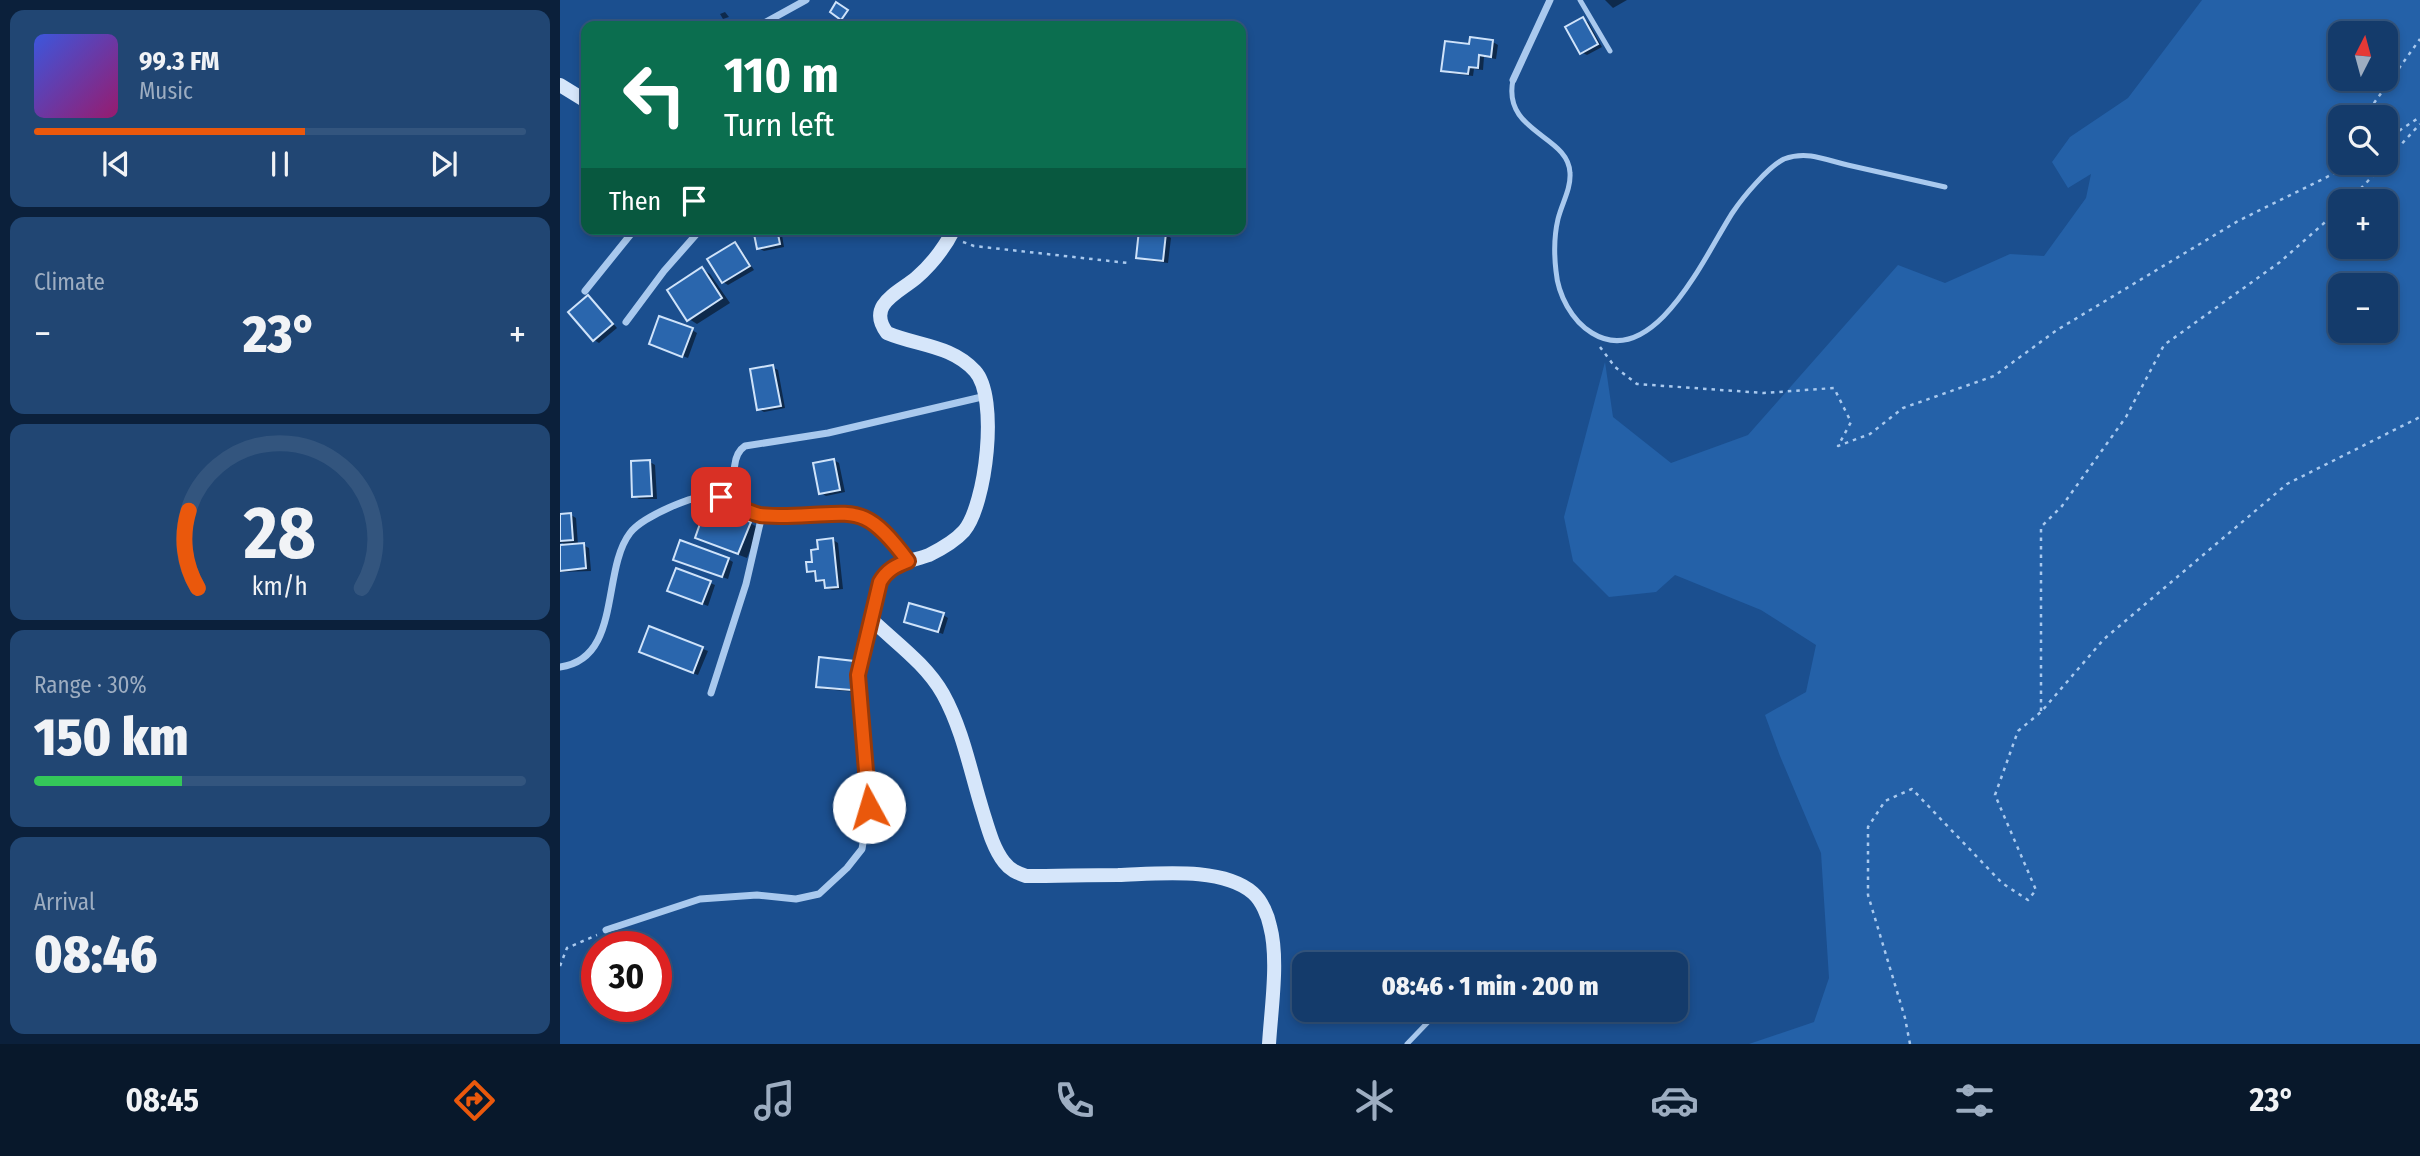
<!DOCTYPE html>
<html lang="en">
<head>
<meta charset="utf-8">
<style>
  body { margin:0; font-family:"Fira Sans Condensed",sans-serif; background:#214673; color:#f1f3f6; height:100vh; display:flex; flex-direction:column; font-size:26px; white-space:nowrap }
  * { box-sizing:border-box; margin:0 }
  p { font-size:23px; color:#9dadc1 }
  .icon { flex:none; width:38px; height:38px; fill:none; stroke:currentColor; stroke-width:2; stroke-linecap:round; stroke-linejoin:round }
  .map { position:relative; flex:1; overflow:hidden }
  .panel { display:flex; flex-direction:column; gap:10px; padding:10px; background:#0b203b; width:560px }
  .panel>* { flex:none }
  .guide { position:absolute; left:21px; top:21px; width:665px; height:214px; border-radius:14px; box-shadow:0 4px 10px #0003,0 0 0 2px #33557e; background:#0b6e4f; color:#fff; overflow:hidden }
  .needle { width:46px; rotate:6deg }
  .buttons { position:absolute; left:1768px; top:21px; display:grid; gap:14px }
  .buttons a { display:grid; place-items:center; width:70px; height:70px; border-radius:14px; background:#143b6b; box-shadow:0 4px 10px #0003,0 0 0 2px #33557e; font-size:35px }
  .speed { position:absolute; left:21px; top:931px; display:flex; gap:14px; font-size:35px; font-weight:700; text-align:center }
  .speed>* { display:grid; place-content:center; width:91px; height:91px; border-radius:50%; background:#143b6b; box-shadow:0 4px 10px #0003,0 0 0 2px #33557e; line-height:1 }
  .speed .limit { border:10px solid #d22; background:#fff; color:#111 }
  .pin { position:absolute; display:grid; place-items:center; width:60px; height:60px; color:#fff; margin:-30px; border-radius:14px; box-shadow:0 4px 10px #0006 }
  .me { position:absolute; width:77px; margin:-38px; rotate:354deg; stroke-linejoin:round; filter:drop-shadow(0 0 5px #0008) }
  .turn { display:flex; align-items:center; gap:24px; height:147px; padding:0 28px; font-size:32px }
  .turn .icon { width:91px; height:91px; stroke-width:2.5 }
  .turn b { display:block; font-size:49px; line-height:60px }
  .then { display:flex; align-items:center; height:66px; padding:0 28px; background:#0003; gap:14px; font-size:26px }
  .big { font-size:52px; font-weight:800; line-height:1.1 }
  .panel .tile { flex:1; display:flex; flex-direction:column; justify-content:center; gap:10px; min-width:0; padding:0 24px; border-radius:14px; background:#214673 }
  .panel .dial { align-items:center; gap:0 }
  .dial svg { height:182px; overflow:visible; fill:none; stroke:#33557e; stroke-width:7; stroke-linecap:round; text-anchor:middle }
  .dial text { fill:#f1f3f6; stroke:none }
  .song { display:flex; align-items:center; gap:21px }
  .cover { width:84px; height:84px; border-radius:10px; background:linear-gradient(135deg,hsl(230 70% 55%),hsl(320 70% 35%)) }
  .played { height:7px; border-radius:4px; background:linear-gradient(90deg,#ea580c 55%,#33557e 55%) }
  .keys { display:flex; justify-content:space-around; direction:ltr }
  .heat { display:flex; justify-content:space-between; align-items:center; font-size:38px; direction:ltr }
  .charge { height:10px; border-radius:5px; background:linear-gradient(90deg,#34c759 30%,#33557e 0) }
  .trip { position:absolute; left:732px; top:952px; width:396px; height:70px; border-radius:14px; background:#143b6b; box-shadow:0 4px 10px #0003,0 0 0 2px #33557e; font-weight:800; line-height:70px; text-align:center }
  .menu { display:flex; height:112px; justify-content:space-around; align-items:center; background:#08182b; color:#9dadc1 }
  .menu .icon { width:49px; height:49px }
  .menu .current { color:#ea580c }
  .menu b { font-size:32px; color:#f1f3f6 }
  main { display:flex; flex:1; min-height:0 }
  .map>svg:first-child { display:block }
  .green { fill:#2461a8; fill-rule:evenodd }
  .shadow { fill:#0007 }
  .building { fill:#2a66ad; stroke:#cfe3fa; stroke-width:2 }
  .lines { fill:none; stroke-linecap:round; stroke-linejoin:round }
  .path { stroke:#a9c9ee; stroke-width:2.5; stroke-dasharray:3.5 5; stroke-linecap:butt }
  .lane { stroke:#a9c9ee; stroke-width:5 }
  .street { stroke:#a9c9ee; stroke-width:7 }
  .secondary { stroke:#d6e6fa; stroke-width:14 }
  .route-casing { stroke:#983908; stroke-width:18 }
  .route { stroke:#ea580c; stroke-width:12 }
</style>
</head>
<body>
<main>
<section class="panel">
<div class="tile">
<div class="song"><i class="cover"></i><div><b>99.3 FM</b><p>Music</p></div></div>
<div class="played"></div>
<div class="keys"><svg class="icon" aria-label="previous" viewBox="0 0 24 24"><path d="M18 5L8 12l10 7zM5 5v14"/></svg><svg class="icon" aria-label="pause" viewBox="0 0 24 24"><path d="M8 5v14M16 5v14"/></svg><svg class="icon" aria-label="next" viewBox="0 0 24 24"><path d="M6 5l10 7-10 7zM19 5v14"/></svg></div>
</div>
<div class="tile"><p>Climate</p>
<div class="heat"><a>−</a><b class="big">23°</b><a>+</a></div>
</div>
<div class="tile dial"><svg viewBox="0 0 100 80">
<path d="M14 69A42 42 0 1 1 86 69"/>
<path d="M14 69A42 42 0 0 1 10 35" stroke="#ea580c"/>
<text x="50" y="56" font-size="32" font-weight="700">28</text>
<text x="50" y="72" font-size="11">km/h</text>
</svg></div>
<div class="tile"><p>Range · 30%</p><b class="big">150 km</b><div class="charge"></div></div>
<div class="tile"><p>Arrival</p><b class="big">08:46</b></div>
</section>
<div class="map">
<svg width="1860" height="1044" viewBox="0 0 1860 1044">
  <rect width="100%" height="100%" fill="#1b4f8f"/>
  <path class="green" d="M 1642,0 L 1860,0 L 1860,1044 L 1189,1044 L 1254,1022 L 1269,978 L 1261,853 L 1220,756 L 1205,715 L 1246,692 L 1256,645 L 1201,610 L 1115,575 L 1096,592 L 1049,597 L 1013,561 L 1004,517 L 1045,362 L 1053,417 L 1111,463 L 1188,435 L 1338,265 L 1385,283 L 1450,254 L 1484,256 L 1526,198 L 1531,174 L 1508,188 L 1492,162 L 1510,137 L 1568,98 ZM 1780,33 L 1825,33 L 1825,79 L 1780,79 ZM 1780,117 L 1825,117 L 1825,163 L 1780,163 ZM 1780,201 L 1825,201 L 1825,247 L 1780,247 ZM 1780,285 L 1825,285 L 1825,331 L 1780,331 Z"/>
  <path class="shadow" d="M 1045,0 L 1067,0 L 1053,8 Z
    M 165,12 L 169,17 L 163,19 L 160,14 Z
    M 1023,19 L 1028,22 L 1042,47 L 1027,55 L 1021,52 Z
    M 933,42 L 938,45 L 936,59 L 924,57 L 923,70 L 914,69 L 913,76 L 888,73 L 883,70 L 911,46 Z
    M 195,229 L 221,229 L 224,247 L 204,251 L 198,248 Z
    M 581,232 L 606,235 L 611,238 L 608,263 L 584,260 L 578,257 Z
    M 175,245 L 180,248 L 194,270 L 168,285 L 163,282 Z
    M 142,269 L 150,274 L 170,303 L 137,324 L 129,319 Z
    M 28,297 L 33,300 L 57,328 L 39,343 L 34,340 Z
    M 132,330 L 137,333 L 128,358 L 96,346 Z
    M 212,367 L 218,370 L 225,408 L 204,412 L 199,409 Z
    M 274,460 L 279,463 L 285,492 L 266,496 L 261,493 Z
    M 90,462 L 95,465 L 97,499 L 79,499 L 74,496 Z
    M 0,515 L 11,515 L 16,518 L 18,545 L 23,545 L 29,548 L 31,571 L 0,572 L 0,547 L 4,546 L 3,543 L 0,543 Z
    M 190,523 L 199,528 L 187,558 L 145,542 L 159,527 Z
    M 273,540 L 278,543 L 283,589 L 272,590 L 266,587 L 266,583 L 257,580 L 257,574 L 248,571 L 260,551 Z
    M 168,559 L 173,562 L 168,579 L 120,562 Z
    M 150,583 L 155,585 L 148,606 L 115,593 Z
    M 383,615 L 388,618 L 383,634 L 346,621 Z
    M 90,628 L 148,651 L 138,675 L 86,655 Z
    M 294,662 L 299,666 L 296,692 L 263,689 L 258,686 Z"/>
  <path class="building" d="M 276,2 L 288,10 L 281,20 L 270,12 Z
    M 1023,17 L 1038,44 L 1020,54 L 1005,27 Z
    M 910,37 L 933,40 L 931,57 L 919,55 L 918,68 L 909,67 L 908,74 L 881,71 L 885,41 L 909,44 Z
    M 193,229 L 217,229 L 220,244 L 197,249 Z
    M 579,230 L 606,233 L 603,261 L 576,258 Z
    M 175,242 L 190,266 L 162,283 L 147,259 Z
    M 142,267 L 162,298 L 127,321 L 107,290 Z
    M 28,295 L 53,324 L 33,341 L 8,312 Z
    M 99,316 L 133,328 L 122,357 L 89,344 Z
    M 213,365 L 221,406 L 197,410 L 190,369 Z
    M 274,459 L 280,490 L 259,494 L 253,463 Z
    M 90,460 L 92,496 L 72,497 L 71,461 Z
    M 163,511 L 191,522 L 178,554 L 135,538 L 142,518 L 158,524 Z
    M 11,513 L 13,540 L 0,541 L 0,514 Z
    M 273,538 L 278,587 L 265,588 L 264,580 L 256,581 L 255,571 L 247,572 L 246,562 L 252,562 L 251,550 L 258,549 L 257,540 Z
    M 120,540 L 169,558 L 162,577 L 113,560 Z
    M 24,543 L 26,568 L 0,571 L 0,545 Z
    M 116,568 L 151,581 L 142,604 L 107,591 Z
    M 349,603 L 384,613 L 378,632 L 344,622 Z
    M 89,626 L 143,647 L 133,673 L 79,652 Z
    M 259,657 L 294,661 L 291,690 L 256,687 Z
    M 749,958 L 780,964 L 748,964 Z"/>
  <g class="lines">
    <path class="path" d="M 1804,117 L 1860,39
      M 1825,140 L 1860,117
      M 1780,150 L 1775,157 L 1779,171 L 1791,163
      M 1825,162 L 1860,124
      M 1789,201 L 1825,163
      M 403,242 L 414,246 L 568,263
      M 1040,347 L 1055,367 L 1077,384 L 1204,393 L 1274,388 L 1291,422 L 1278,446 L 1310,434 L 1343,408 L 1434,376 L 1497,330 L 1678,221 L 1779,171
      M 1481,711 L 1481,527 L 1502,506 L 1566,417 L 1604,345 L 1720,262 L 1780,209
      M 0,966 L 7,948 L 37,935
      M 1350,1044 L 1345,1018 L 1308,895 L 1308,827 L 1325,801 L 1352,789 L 1442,883 L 1468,900 L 1476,890 L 1435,795 L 1458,731 L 1481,712 L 1544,639 L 1727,484 L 1860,417"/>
    <path class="lane" d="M 1020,0 L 1050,51
      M 953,80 C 942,133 1009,135 1010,173 C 1011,189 1002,203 998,219 C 994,236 994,254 996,271 C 998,295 1012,321 1032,333 C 1095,372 1147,251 1173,212 C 1183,197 1208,167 1224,159 C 1232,156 1243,155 1251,156 C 1264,158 1278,163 1292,166 C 1323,173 1354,180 1385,187
      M 847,1044 L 869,1021"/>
    <path class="street" d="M 199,26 L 246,0
      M 953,80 L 990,0
      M 25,291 L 75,229
      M 66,322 L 104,271 L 141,229
      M 177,505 C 176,487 168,457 185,446 L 268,433 L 426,396
      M 0,667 C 62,659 41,571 70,533 C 82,517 137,492 157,496 C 180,501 189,516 217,516 C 240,516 283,508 302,516 C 322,524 336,544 348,561
      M 151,693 L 186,584 L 202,515
      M 46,930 L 140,899 L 197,895 L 236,899 L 259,894 L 287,868 L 302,849 L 309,806 L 298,675 L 306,637 L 312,621"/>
    <path class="secondary" d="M 0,85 L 26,101
      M 394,229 C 385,247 371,265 356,278 C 338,293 306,305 327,333 C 358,346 391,345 415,371 C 439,397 426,505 404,531 C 395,541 381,549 369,555 C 353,561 331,562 322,579 C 316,590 315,607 312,620 C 336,643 366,664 383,694 C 403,730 411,774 423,812 C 428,828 433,848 444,862 C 450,870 457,873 466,876 C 497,876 527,875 558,875 C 596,874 662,866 693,893 C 702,901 708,916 710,926 C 719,959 711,1010 709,1044"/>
  </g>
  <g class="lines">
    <g class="route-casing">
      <path id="route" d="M 161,497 C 174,503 186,512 200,515 C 209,516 218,516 227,516 C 295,515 303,500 348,561 C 335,566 327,570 320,582 L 298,675 L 309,807"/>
    </g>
    <use href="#route" class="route"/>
  </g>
</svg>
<div class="buttons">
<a><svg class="needle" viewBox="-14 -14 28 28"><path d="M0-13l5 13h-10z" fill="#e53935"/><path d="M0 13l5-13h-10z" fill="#9dadc1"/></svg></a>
<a><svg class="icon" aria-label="search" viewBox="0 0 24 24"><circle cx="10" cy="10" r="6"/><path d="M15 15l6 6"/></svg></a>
<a>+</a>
<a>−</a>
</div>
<div class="speed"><div class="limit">30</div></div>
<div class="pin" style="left:161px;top:497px;background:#d93025"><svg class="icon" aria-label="arrive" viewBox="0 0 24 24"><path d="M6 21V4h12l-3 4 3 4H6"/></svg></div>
<svg class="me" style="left:309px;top:807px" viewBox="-20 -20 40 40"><circle r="19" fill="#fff"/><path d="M0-13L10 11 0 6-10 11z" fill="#ea580c"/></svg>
<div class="trip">08:46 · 1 min · 200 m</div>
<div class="guide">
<div class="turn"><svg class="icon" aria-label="left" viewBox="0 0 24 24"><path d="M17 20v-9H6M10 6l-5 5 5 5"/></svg><div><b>110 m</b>Turn left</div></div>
<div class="then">Then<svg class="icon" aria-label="arrive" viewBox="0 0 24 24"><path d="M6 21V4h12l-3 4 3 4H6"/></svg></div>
</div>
</div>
</main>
<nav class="menu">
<b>08:45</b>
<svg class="icon current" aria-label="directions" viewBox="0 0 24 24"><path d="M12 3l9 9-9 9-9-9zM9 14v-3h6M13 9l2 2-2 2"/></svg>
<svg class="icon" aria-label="music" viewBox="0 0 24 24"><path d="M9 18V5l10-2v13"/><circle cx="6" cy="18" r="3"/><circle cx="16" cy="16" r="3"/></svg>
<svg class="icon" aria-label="phone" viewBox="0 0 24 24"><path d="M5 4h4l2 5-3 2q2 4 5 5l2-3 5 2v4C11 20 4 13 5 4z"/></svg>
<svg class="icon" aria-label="climate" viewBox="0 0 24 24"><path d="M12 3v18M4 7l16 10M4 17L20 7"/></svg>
<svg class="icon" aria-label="car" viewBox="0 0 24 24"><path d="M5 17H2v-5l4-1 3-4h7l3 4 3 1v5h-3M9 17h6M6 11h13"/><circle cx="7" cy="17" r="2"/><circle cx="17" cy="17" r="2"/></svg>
<svg class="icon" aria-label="filters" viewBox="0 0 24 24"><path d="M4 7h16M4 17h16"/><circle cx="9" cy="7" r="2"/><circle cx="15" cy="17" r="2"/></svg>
<b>23°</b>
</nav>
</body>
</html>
